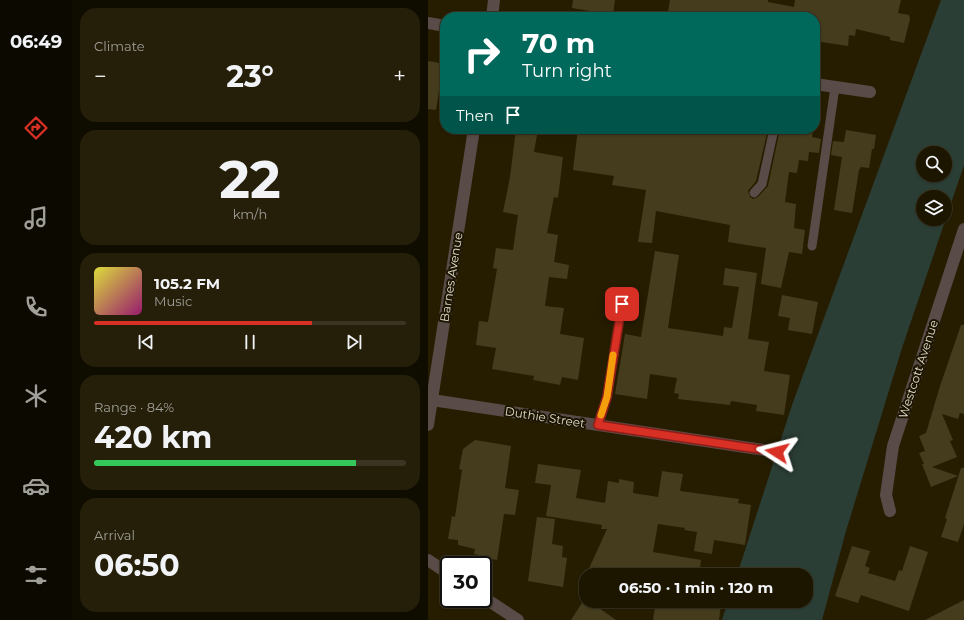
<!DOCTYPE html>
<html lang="en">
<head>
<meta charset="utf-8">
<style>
  body { margin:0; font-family:Montserrat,sans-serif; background:#251f0a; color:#f1f3f6; height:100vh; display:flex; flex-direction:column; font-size:15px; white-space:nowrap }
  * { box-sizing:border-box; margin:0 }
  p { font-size:13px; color:#a09f99 }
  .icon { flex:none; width:22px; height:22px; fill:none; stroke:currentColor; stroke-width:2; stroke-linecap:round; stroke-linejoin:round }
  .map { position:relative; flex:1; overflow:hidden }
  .drawer { display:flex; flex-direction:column; gap:8px; padding:8px; background:#0f0c00; width:356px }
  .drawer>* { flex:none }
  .guide { position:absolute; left:12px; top:12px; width:380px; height:122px; border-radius:16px; box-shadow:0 1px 3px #0004,0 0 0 1px #3a3522; background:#00695c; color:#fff; overflow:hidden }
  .tools { position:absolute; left:488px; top:146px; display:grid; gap:8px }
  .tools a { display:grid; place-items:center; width:36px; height:36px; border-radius:50%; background:#1c1600; box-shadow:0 1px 3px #0004,0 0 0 1px #3a3522; font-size:20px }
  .speed { position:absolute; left:12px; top:556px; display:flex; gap:8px; font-size:20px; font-weight:700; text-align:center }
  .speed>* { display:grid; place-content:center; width:52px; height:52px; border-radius:50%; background:#1c1600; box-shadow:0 1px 3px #0004,0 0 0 1px #3a3522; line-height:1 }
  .speed .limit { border:2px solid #111; border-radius:6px; background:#fff; color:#111 }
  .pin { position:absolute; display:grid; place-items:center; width:34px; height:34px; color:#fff; margin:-17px; border-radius:8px; box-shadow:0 2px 6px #0006 }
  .me { position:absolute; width:44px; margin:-22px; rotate:279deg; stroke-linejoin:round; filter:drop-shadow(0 0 3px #0008) }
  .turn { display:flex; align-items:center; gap:14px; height:84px; padding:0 16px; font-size:18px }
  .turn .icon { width:52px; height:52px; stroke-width:2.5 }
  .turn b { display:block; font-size:28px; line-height:34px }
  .then { display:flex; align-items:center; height:38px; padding:0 16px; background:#0003; gap:8px; font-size:15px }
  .big { font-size:30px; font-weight:700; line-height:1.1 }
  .drawer .widget { flex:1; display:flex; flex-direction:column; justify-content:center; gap:6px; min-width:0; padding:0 14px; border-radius:16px; background:#251f0a }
  .drawer .dial { align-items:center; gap:0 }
  .dial b { font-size:52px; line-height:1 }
  .song { display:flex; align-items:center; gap:12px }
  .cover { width:48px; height:48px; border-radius:6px; background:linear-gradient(135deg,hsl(60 70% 55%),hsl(320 70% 35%)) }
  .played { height:4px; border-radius:2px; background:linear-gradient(90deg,#d93025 70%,#3a3522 70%) }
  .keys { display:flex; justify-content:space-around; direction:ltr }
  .heat { display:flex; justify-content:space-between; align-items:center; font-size:22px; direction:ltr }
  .charge { height:6px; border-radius:3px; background:linear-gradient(90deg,#34c759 84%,#3a3522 0) }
  .trip { position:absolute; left:151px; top:568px; width:234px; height:40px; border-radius:16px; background:#1c1600; box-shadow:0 1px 3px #0004,0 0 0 1px #3a3522; font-weight:700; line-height:40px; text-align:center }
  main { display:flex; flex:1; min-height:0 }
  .dock { display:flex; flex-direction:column; width:72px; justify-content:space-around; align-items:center; background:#0b0900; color:#a09f99 }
  .dock .icon { width:28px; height:28px }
  .dock .current { color:#d93025 }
  .dock b { font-size:18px; color:#f1f3f6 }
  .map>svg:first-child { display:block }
  .green { fill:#2b3e36; fill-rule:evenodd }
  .building { fill:#453c1d }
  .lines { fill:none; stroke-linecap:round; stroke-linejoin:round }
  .lane { stroke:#594b47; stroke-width:9 }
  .street { stroke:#594b47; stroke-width:12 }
  .route-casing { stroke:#8d1f18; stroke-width:10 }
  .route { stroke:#d93025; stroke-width:7 }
  .slow { stroke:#f59e0b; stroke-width:7 }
  .labels { text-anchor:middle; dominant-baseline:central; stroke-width:4; stroke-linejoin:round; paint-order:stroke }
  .street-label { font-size:12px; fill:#e0dbc9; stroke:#1b1400 }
</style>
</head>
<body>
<main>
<nav class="dock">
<b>06:49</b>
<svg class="icon current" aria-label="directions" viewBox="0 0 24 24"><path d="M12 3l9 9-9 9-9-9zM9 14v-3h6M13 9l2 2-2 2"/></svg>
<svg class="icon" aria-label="music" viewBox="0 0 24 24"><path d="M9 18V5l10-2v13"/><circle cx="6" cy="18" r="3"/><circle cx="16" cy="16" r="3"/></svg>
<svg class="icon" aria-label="phone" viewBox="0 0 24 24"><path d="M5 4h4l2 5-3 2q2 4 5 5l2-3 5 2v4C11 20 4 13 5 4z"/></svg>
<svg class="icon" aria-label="climate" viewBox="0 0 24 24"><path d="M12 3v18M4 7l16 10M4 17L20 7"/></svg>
<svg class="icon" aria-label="car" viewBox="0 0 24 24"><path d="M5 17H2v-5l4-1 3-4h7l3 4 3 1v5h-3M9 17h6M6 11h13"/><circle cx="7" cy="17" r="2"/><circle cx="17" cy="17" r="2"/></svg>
<svg class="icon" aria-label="filters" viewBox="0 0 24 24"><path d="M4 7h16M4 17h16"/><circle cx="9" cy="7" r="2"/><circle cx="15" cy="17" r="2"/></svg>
</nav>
<section class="drawer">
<div class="widget"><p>Climate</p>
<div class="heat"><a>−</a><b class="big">23°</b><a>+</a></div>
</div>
<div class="widget dial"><b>22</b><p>km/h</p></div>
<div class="widget">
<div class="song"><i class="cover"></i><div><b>105.2 FM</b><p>Music</p></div></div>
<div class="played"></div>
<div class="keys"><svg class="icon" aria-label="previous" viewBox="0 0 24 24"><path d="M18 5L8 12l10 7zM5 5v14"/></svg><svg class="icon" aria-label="pause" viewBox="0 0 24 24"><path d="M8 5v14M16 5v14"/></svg><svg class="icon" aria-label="next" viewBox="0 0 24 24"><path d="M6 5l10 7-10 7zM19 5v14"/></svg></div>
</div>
<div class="widget"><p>Range · 84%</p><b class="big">420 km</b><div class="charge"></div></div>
<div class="widget"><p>Arrival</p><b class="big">06:50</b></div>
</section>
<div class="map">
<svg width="536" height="620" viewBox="0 0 536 620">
  <rect width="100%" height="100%" fill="#261d00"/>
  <path class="green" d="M 513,0 L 536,0 L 536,165 L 474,348 L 418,531 L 394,620 L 294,620 L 300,601 L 378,601 L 378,575 L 309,575 L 364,405 ZM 495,153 L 517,153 L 517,175 L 495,175 ZM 495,197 L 517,197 L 517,219 L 495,219 Z"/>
  <path class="building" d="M 145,0 L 187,0 L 185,15 L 144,8 Z
    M 242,0 L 340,0 L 340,2 L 366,7 L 367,0 L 473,0 L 470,13 L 481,15 L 482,19 L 476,43 L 462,40 L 462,37 L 428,29 L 427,36 L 421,35 L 420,46 L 387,41 L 387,17 L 239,17 Z
    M 0,61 L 17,64 L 17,78 L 13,78 L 8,110 L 0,109 Z
    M 88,129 L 110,129 L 106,152 L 135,157 L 130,198 L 126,197 L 119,233 L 130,235 L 126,262 L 141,265 L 139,279 L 121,277 L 117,306 L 136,308 L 132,334 L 156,338 L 150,380 L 134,377 L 132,385 L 105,380 L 106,376 L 64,369 L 68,348 L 48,345 L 51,321 L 60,322 L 69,269 L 65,268 L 68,248 L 85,250 L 90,215 L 75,212 L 82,177 Z
    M 150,129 L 340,129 L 328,181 L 320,191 L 322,197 L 325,199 L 330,197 L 340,186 L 352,129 L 385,129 L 384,137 L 393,139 L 391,153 L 381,152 L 380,161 L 371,160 L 369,173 L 361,172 L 357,202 L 368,204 L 366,228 L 377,230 L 374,254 L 361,252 L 353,288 L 333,284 L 338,248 L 300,242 L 302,225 L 228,211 L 224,243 L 210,242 L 218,190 L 184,185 L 186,176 L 145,170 Z
    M 418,130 L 448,135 L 446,149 L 444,149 L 441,168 L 433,167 L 431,170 L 424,213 L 406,210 L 414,157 L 403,155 L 405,141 L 416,142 Z
    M 227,251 L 251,255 L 240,328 L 295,336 L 296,327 L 304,328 L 311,287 L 295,285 L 297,268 L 329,273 L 320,339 L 341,342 L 336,371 L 362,375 L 356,415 L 328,411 L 329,405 L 303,401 L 302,405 L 250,399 L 251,394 L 246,393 L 249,378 L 222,374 L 219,399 L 187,394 L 197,334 L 213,337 Z
    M 354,295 L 390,302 L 384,334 L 360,330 L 362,318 L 350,316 Z
    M 533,325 L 536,325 L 536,414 L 532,413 L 530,419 L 514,414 L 525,440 L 522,441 L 529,457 L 504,467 L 530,476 L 503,487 L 494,464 L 496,464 L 491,453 L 497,451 L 491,436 L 498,433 L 512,386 Z
    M 47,440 L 83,446 L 77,488 L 91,490 L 87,515 L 76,514 L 69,560 L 50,557 L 51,555 L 46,554 L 47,549 L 30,545 L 30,540 L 20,539 L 24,516 L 27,517 L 34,470 L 31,469 L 35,449 Z
    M 110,464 L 153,470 L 148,498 L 177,503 L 180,481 L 191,483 L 191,479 L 206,482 L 205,493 L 230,497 L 234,471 L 255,474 L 252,491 L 311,499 L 310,503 L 323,505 L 317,545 L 286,540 L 284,554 L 266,551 L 269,532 L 256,530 L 257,528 L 230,524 L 225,552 L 273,560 L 271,575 L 158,575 L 179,529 L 173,529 L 174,525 L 118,516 L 123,485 L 107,483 Z
    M 533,468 L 536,468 L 536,524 L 530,542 L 513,537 L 519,519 L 517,518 Z
    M 109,517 L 127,519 L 124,544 L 135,546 L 134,557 L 139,558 L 135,587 L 100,581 Z
    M 424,546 L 442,551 L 437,566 L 442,568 L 440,573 L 467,581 L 471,570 L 474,571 L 482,546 L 500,552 L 481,611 L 433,595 L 430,603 L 407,596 Z
    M 157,598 L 158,601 L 161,601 L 188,620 L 143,620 Z
    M 536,600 L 536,620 L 497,620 Z
    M 228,601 L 273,601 L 293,604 L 291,620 L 225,620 Z"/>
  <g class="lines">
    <path class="lane" d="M 326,193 L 334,184 L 346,129
      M 384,246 L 407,87
      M 170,425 L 179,397 L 194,304"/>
    <path class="street" d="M 64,17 L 66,0
      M 0,23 L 17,26
      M 387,84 L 442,92
      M 4,400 L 349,452
      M 0,425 L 46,129
      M 462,511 L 458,495 L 465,446 L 536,229
      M 0,560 L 21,574
      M 55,597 L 90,620"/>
  </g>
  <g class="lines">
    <g class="route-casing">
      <path id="route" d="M 194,304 L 179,397 L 170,425 L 349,452"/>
    </g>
    <use href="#route" class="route"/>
    <path class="slow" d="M 173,415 L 179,397 L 185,355"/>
  </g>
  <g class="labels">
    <g class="street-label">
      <text transform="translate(23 277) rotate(-81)">Barnes Avenue</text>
      <text transform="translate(490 369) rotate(-72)">Westcott Avenue</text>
      <text transform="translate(117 417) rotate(9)">Duthie Street</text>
    </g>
  </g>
</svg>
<div class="tools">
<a><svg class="icon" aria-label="search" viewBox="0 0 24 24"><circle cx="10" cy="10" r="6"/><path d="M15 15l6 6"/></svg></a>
<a><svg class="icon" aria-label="layers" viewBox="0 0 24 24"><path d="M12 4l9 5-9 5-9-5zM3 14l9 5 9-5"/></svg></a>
</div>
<div class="speed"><div class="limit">30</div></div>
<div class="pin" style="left:194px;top:304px;background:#d93025"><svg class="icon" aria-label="arrive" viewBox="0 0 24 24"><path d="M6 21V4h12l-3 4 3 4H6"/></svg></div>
<svg class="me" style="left:349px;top:452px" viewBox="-20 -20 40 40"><path d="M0-17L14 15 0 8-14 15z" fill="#d93025" stroke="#fff" stroke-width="4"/></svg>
<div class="trip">06:50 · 1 min · 120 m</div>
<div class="guide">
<div class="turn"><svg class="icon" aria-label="right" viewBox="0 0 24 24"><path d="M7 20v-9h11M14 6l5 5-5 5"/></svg><div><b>70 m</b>Turn right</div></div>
<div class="then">Then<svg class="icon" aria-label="arrive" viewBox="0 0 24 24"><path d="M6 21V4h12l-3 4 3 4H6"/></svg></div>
</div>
</div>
</main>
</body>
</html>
